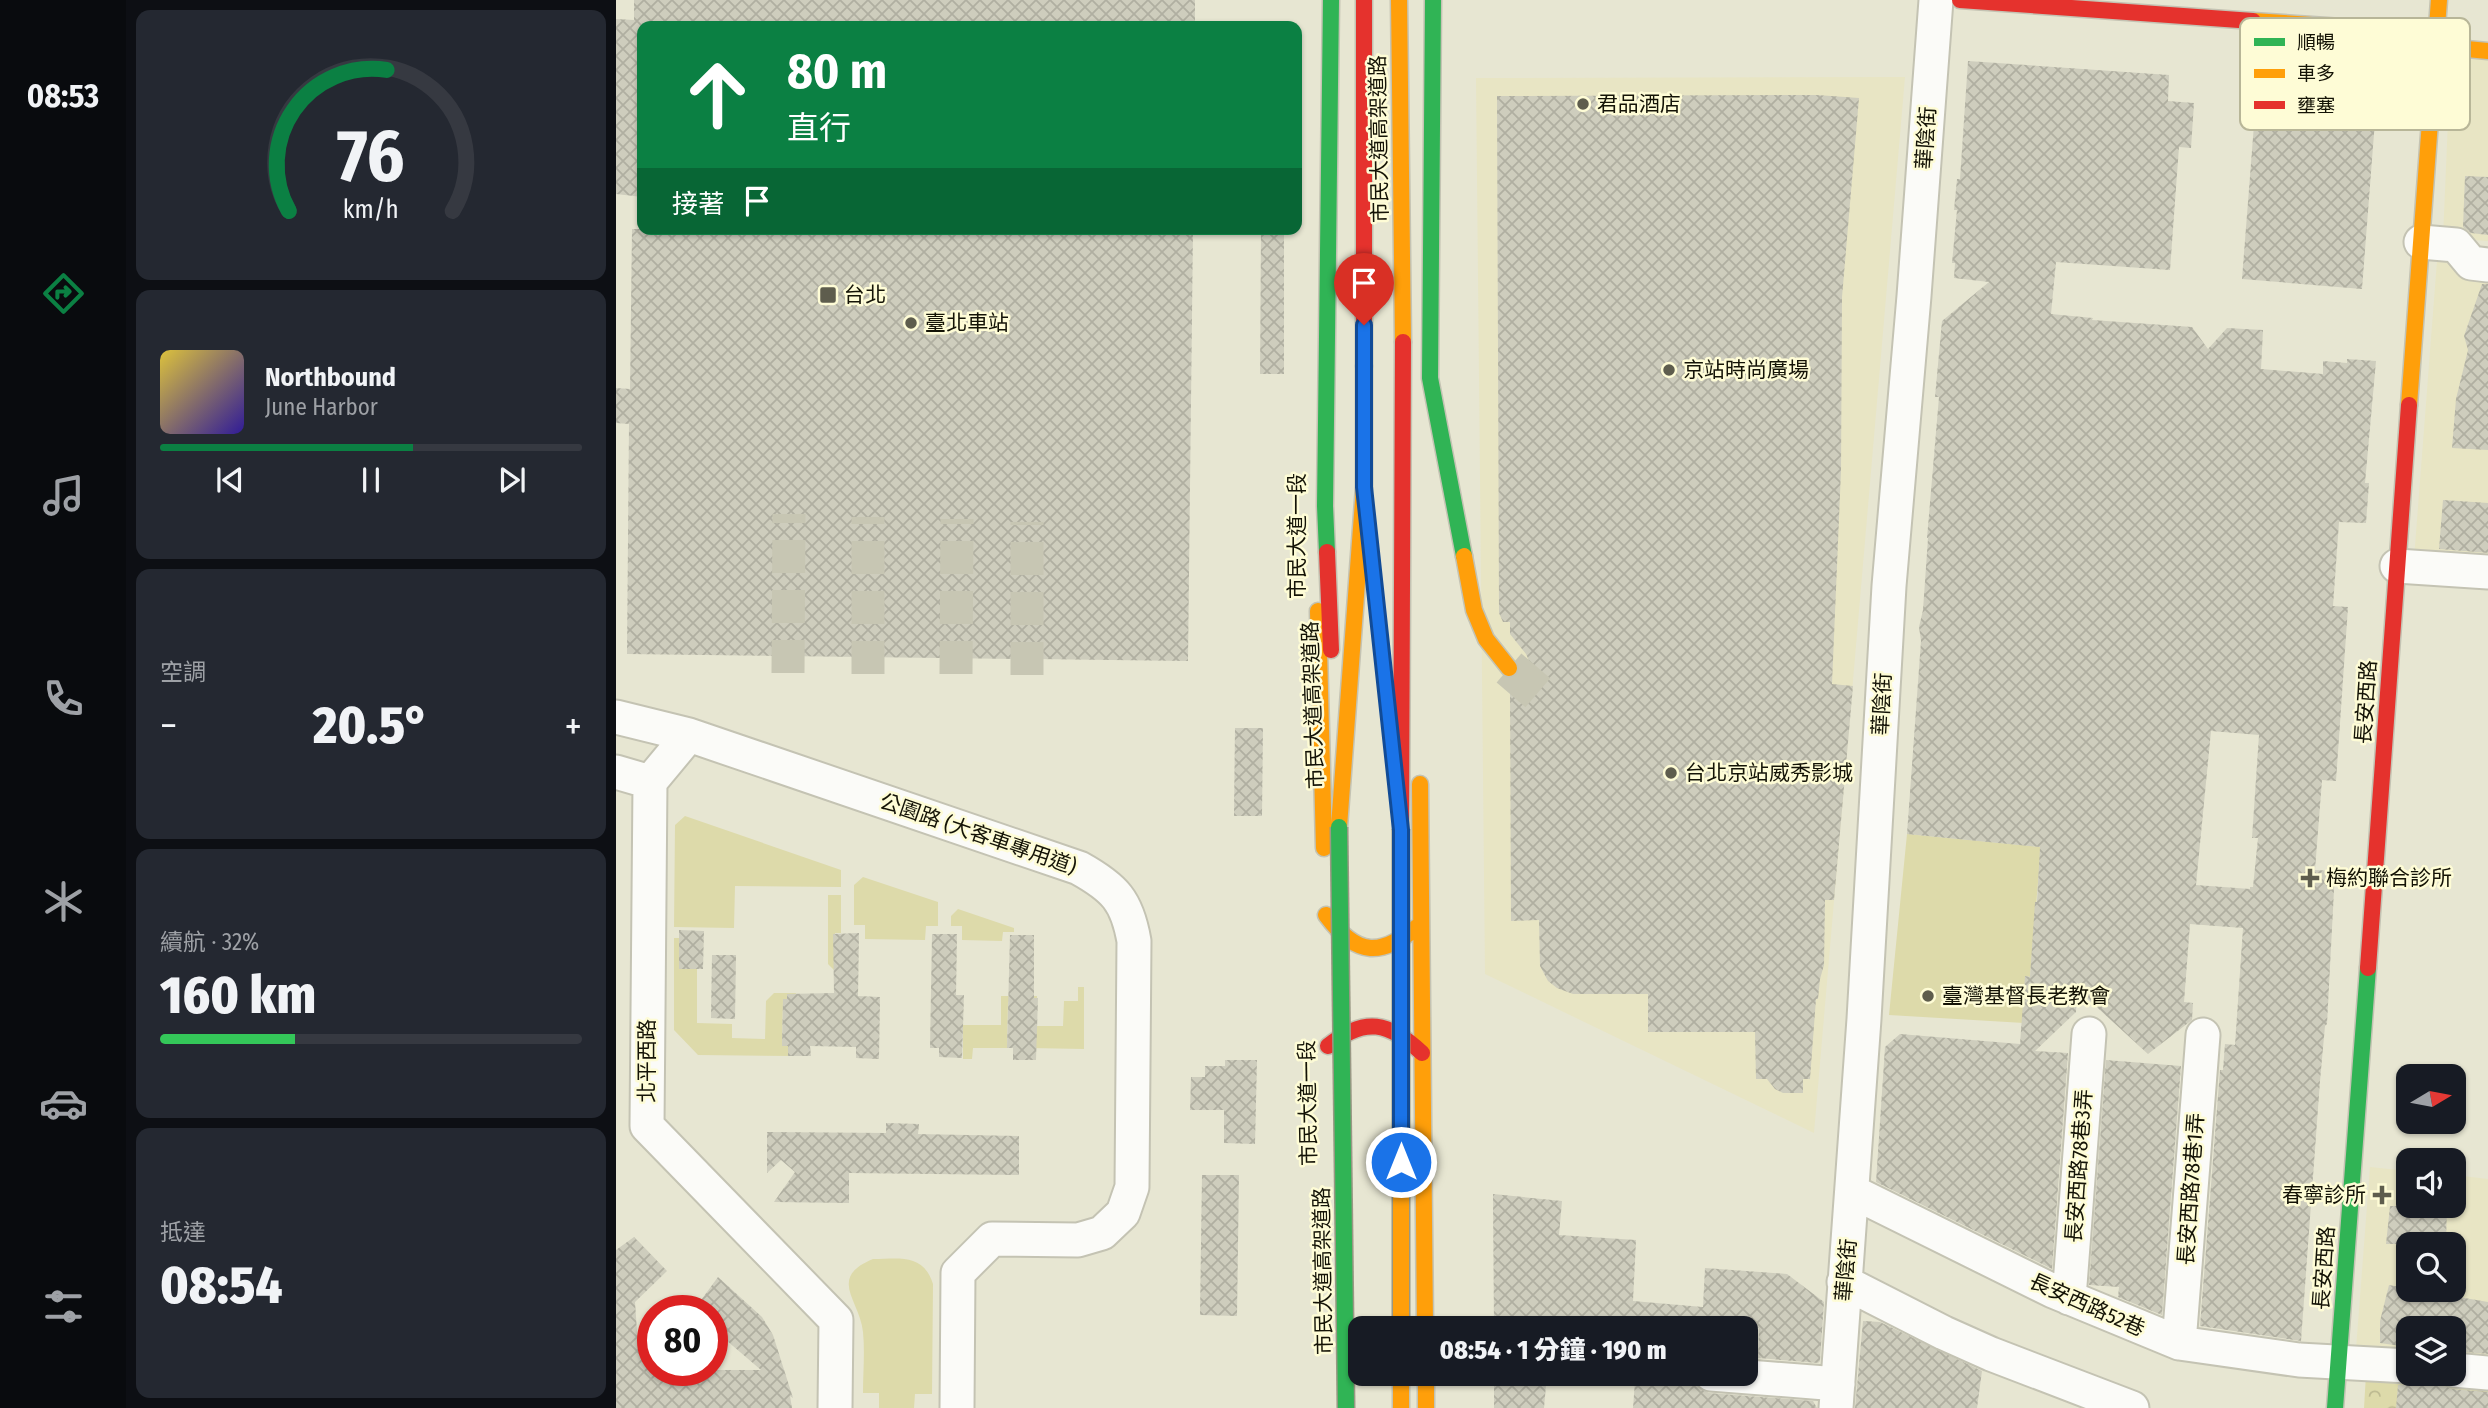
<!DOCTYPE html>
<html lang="zh-TW">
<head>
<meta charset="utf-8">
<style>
  body { margin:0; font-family:"Fira Sans Condensed","Noto Sans TC",sans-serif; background:#242831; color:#f1f3f6; height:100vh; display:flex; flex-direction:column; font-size:26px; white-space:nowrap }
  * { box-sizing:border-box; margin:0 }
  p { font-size:23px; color:#9ea1a6 }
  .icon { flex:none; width:38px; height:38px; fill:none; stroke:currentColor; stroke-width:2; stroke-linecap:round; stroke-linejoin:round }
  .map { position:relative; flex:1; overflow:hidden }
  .side { display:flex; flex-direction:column; gap:10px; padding:10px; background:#0d0f14; width:490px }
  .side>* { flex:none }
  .guide { position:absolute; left:21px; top:21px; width:665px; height:214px; border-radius:14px; box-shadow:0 2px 5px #0004; background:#0b8043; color:#fff; overflow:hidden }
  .needle { width:46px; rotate:80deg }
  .tools { position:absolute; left:1780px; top:1064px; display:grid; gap:14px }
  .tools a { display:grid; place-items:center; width:70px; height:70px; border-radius:14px; background:#171b24; box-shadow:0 2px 5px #0004; font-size:35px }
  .speed { position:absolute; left:21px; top:1295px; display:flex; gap:14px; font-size:35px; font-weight:700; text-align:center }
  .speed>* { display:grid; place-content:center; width:91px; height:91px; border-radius:50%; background:#171b24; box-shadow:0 2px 5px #0004; line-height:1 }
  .speed .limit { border:10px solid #d22; background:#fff; color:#111 }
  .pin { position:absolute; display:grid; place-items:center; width:60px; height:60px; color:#fff; margin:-72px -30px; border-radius:50% 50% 50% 0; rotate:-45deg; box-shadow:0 0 7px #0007 }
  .pin .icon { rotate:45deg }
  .me { position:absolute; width:77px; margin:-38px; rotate:0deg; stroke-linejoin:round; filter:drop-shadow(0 0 5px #0008) }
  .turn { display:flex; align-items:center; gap:24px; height:147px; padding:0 35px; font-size:32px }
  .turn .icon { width:91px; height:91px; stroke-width:2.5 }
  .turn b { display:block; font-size:49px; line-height:60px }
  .then { display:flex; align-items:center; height:66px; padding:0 35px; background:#0003; gap:14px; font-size:26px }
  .big { font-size:52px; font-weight:800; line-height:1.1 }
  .side .widget { flex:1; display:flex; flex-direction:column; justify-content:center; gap:10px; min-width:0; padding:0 24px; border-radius:14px; background:#242831 }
  .side .dial { align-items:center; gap:0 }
  .dial svg { height:182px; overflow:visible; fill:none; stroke:#363941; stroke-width:7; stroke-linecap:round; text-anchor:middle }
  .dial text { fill:#f1f3f6; stroke:none }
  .song { display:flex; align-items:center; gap:21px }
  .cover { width:84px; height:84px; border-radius:10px; background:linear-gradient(135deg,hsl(50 70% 55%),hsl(250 70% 35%)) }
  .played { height:7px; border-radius:4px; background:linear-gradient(90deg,#0b8043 60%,#363941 60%) }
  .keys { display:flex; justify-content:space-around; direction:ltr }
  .heat { display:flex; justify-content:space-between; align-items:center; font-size:38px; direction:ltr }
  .charge { height:10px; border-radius:5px; background:linear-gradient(90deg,#34c759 32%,#363941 0) }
  .trip { position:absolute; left:732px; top:1316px; width:410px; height:70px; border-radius:14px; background:#171b24; box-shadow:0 2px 5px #0004; font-weight:800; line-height:70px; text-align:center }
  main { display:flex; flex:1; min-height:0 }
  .dock { display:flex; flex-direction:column; width:126px; justify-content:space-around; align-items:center; background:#090b0e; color:#9ea1a6 }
  .dock .icon { width:49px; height:49px }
  .dock .on { color:#0b8043 }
  .dock b { font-size:32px; color:#f1f3f6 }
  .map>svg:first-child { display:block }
  .built { fill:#e8e5c4; fill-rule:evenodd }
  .green { fill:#dddaaa }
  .park { fill:url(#park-crowns) }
  .building { fill:url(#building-cross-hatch); fill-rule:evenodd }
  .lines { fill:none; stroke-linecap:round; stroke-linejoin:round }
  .street-tunnel { stroke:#c7c6b3; stroke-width:33; stroke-dasharray:33 17; stroke-linecap:butt }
  .highway-tunnel { stroke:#c7c6b3; stroke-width:38; stroke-dasharray:38 19; stroke-linecap:butt }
  .street-casing { stroke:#c4c3b3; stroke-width:37 }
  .fast-casing { stroke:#c4c3b3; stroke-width:19 }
  .slow-casing { stroke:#c4c3b3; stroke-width:19 }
  .jam-casing { stroke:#c4c3b3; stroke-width:19 }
  .street { stroke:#fbfbf8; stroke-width:33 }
  .fast { stroke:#30b455; stroke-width:16 }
  .slow { stroke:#ff9f0a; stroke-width:16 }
  .jam { stroke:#e5322d; stroke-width:16 }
  .fast-bridge-casing { stroke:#999884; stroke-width:19; stroke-linecap:butt }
  .slow-bridge-casing { stroke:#999884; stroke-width:19; stroke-linecap:butt }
  .fast-bridge { stroke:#30b455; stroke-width:16 }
  .slow-bridge { stroke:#ff9f0a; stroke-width:16 }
  .route-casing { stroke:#114b97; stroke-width:18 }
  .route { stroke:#1a73e8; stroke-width:12 }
  .poi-dot { fill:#5e5d4d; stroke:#fefcd6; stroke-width:2.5 }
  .labels { text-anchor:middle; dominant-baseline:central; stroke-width:5; stroke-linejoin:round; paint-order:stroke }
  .poi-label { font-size:21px; fill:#141306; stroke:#fefcd6; text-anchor:start }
  .street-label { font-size:21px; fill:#141306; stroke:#fefcd6 }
  .key { fill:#fefcd6; stroke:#b8b698; stroke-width:2 }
  .key-label { font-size:19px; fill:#141306 }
</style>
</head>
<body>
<main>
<nav class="dock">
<b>08:53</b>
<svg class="icon on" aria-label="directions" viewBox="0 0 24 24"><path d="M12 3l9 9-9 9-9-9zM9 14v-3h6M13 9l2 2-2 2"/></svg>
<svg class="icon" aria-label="music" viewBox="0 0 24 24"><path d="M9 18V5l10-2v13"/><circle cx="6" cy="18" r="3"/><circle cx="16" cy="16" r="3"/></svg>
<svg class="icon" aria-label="phone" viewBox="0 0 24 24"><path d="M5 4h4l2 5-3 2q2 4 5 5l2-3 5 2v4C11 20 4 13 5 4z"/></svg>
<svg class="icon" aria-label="climate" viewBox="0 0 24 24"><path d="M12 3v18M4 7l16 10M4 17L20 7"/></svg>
<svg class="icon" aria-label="car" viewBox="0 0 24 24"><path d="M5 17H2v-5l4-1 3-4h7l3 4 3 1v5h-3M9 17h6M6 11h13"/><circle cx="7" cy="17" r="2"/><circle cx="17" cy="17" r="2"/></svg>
<svg class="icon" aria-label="filters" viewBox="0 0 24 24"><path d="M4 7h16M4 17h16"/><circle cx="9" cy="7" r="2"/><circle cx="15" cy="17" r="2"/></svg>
</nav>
<section class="side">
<div class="widget dial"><svg viewBox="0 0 100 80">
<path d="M14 69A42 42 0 1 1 86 69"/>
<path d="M14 69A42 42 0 0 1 57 7" stroke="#0b8043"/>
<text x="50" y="56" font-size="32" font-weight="700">76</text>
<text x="50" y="72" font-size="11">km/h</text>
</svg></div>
<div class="widget">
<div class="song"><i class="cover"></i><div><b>Northbound</b><p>June Harbor</p></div></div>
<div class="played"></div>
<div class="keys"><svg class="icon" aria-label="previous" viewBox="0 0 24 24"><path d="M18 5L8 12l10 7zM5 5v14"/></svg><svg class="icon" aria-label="pause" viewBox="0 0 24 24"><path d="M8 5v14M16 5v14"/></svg><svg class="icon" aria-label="next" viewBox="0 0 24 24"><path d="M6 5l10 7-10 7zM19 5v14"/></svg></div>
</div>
<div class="widget"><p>空調</p>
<div class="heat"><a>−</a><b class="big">20.5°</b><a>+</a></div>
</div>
<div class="widget"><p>續航 · 32%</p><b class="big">160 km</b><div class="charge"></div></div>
<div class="widget"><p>抵達</p><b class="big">08:54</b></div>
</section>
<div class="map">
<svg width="1872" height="1408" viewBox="0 0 1872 1408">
  <defs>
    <pattern id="park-crowns" width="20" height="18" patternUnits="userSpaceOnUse" patternTransform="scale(1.75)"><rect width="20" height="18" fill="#dddaaa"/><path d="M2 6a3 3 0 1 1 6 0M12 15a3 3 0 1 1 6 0" fill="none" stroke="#bdba91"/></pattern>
    <pattern id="building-cross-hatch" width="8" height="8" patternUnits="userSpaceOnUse" patternTransform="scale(1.75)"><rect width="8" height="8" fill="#cecdbd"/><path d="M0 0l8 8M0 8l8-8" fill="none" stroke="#b0afa1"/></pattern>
  </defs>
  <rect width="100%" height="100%" fill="#e7e6d2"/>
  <path class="built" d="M 1835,50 L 1872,53 L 1872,241 L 1827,238 Z
    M 1289,77 L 1198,1133 L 869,974 L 860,78 Z
    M 1822,248 L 1872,277 L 1872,565 L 1798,559 Z
    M 1754,1167 L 1792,1171 L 1792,1206 L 1838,1206 L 1838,1175 L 1872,1179 L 1872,1362 L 1838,1358 L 1838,1328 L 1792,1328 L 1792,1354 L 1740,1349 ZM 1792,1244 L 1838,1244 L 1838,1290 L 1792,1290 Z"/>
  <path class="green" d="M 69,816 L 225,870 L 225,887 L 119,886 L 118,928 L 58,927 L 59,825 Z
    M 1291,834 L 1425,847 L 1414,977 L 1410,976 L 1408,1023 L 1273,1015 Z
    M 247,877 L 322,902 L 322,926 L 310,926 L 309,940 L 249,939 L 249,925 L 238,925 L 238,885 Z
    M 212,895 L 225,895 L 225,933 L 219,933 L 219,971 L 212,964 Z
    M 342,909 L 398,928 L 398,932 L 387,932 L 386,941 L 346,940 L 346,926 L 335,926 L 335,916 Z
    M 58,938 L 63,938 L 63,969 L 81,969 L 81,1023 L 116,1024 L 116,1038 L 149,1039 L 150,1001 L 158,993 L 180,993 L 179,999 L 167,999 L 166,1045 L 179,1046 L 179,1056 L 82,1055 L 58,1030 Z
    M 462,987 L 468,987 L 468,1049 L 414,1048 L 413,996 L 421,996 L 421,1026 L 447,1026 L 448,1001 L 462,1001 Z
    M 385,996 L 405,996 L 392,1002 L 391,1048 L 357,1048 L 356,1059 L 347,1059 L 347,1025 L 385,1025 Z
    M 257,1259 C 284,1259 307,1253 317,1284 L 316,1394 L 299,1394 L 298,1408 L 263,1408 L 263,1393 L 247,1393 C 247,1373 249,1352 247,1332 C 244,1300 211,1278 257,1259 Z"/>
  <path class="park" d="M 1750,1374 L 1872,1385 L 1872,1408 L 1748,1408 Z"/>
  <path class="building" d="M 18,0 L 579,0 L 579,26 L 26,26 L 26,197 L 0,194 L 0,19 L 18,20 Z
    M 1352,61 L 1553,75 L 1552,101 L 1578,103 L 1575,148 L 1563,147 L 1554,270 L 1440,262 L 1435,314 L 1477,318 L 1476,320 L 1576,327 L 1592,349 L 1611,328 L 1647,330 L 1645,369 L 1707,374 L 1707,361 L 1731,363 L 1731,359 L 1760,361 L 1749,483 L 1753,483 L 1750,523 L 1723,522 L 1717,606 L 1732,607 L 1720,781 L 1706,780 L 1699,870 L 1719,871 L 1711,1024 L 1709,1026 L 1704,1081 L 1685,1341 L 1584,1326 L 1604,1070 L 1607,1070 L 1609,1044 L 1619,1045 L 1627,928 L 1574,924 L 1568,1002 L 1577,1003 L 1576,1020 L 1532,1054 L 1461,989 L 1460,1012 L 1419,1051 L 1452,1053 L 1436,1269 L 1260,1182 L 1269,1047 L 1284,1034 L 1404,1044 L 1409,976 L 1414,977 L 1419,902 L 1421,902 L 1424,847 L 1291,834 L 1305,641 L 1303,627 L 1307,610 L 1312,538 L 1311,538 L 1323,397 L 1319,397 L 1326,321 L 1373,282 L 1338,278 L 1339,263 L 1336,263 L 1341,210 L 1338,210 L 1341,179 L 1344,179 ZM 1595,731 L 1643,735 L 1636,838 L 1642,838 L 1637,887 L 1634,887 L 1634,889 L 1580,885 Z
    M 1641,86 L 1761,95 L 1746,289 L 1626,279 Z
    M 1201,95 L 1243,98 L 1226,297 L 1225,471 L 1216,684 L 1237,686 L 1218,900 L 1209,900 L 1208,965 L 1204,979 L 1202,999 L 1200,999 L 1194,1079 L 1187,1079 L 1187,1093 L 1167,1093 L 1159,1089 L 1151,1079 L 1140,1079 L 1139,1032 L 1032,1032 L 1032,994 L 957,994 L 941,988 L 932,981 L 924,966 L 923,920 L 895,921 L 894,689 L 907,685 L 913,677 L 915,665 L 910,654 L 894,634 L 894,622 L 887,622 L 883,613 L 881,96 Z
    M 1849,176 L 1872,177 L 1872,235 L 1855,233 L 1847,227 Z
    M 16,229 L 577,229 L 572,661 L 11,654 L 13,424 L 0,423 L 0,388 L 14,389 Z
    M 645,229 L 668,229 L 668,374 L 644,374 Z
    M 1866,284 L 1872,284 L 1872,450 L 1836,448 L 1840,399 L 1852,350 L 1848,336 Z
    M 1827,500 L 1872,503 L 1872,553 L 1823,549 Z
    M 619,728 L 647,728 L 646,816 L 618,816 Z
    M 63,930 L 88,931 L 87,969 L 63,969 Z
    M 243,933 L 242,996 L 264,997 L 263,1059 L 240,1058 L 240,1047 L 194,1046 L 195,1056 L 172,1056 L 172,1046 L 166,1046 L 167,999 L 171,999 L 171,994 L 218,993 L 217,934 Z
    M 316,934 L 341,934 L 340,995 L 348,995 L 346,1058 L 323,1057 L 323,1048 L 314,1048 Z
    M 394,935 L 418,935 L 418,998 L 422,998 L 420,1060 L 397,1060 L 397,1048 L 391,1048 Z
    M 96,955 L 120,955 L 119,1019 L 95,1018 Z
    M 609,1060 L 641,1060 L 639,1144 L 608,1143 L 608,1110 L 574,1110 L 575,1077 L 589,1077 L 589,1066 L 609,1066 Z
    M 1490,1060 L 1565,1066 L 1546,1315 L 1502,1297 L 1503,1287 L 1473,1285 Z
    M 270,1123 L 303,1124 L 302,1134 L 403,1136 L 403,1175 L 233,1173 L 233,1203 L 158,1202 L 179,1172 L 165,1160 L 151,1173 L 151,1132 L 270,1133 Z
    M 586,1175 L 623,1175 L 621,1316 L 584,1315 Z
    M 877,1194 L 946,1201 L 943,1235 L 1020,1240 L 1017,1301 L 1087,1307 L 1089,1268 L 1171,1274 L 1208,1302 L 1204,1361 L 1202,1363 L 1142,1358 L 1143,1328 L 878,1328 Z
    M 1774,1206 L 1831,1206 L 1830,1244 L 1770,1244 Z
    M 18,1237 L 51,1271 L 19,1302 L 22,1345 L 37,1342 L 37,1370 L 145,1370 L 96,1328 L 96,1311 L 77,1311 L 102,1277 L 146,1317 L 157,1335 L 177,1398 L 174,1396 L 176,1408 L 0,1408 L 0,1250 Z
    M 1773,1285 L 1872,1302 L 1872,1354 L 1838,1351 L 1838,1328 L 1792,1328 L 1792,1347 L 1764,1343 L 1764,1321 Z
    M 1247,1321 L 1264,1322 L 1366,1371 L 1361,1408 L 1239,1408 Z
    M 878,1374 L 931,1374 L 928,1408 L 878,1408 Z
    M 1808,1376 L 1820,1377 L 1826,1385 L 1836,1389 L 1872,1392 L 1872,1408 L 1780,1408 L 1782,1385 L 1800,1383 Z
    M 1019,1381 L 1081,1386 L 1093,1393 L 1197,1401 L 1201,1408 L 1017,1408 Z"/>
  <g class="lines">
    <path class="street-tunnel" d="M 172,673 L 173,514
      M 252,674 L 252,517
      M 340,674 L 341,519
      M 411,675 L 411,522"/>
    <path class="highway-tunnel" d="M 893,668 L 935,704"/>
    <g class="street-casing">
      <path id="street" d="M 1805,242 L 1840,245 L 1855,263 L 1872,265
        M 1781,566 L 1872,572
        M 0,717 L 73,735 L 463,868 C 499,888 511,901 518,941 L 516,1187 L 507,1213 L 486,1233 L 462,1240 L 376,1239 L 342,1273 L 341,1408
        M 73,735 L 34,782 L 31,1126 L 220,1320 L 219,1408
        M 0,772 L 34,782
        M 1237,1192 L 1437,1291 L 1563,1343 L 1683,1360 L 1792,1366
        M 1228,1282 L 1328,1333 L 1375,1354 L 1516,1408
        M 1453,1298 L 1473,1034
        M 1563,1343 L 1587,1035
        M 1838,1370 L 1872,1373
        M 1095,1374 L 1222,1384
        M 1220,1408 L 1248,1019 L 1273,586 L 1298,296 L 1320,0"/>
    </g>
    <g class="fast-casing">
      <path id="fast" d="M 817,0 L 814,378 L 848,556
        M 711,552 L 709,506 L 715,0
        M 1719,1408 L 1752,968"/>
    </g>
    <g class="slow-casing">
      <path id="slow" d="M 783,0 L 787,342
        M 1637,21 L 1771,30 L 1820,46 L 1872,51
        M 1793,405 L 1823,0
        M 848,556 L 858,610 L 870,639 L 893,668
        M 702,611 L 708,848
        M 804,784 L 809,1328
        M 723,827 L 748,487 L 748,366
        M 710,915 C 742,958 765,957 805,924
        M 785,1374 L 785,1408
        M 810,1374 L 810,1408"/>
    </g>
    <g class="jam-casing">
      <path id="jam" d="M 748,0 L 748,366
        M 1344,0 L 1637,21
        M 711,552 L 715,650
        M 785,829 L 787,342
        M 1752,968 L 1793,405
        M 712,1046 C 749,1016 773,1022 806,1053"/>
    </g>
    <use href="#street" class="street"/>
    <use href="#fast" class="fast"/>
    <use href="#slow" class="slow"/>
    <use href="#jam" class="jam"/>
    <g class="fast-bridge-casing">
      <path id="fast-bridge" d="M 723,827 L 730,1408"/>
    </g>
    <g class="slow-bridge-casing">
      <path id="slow-bridge" d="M 785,829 L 785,1328"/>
    </g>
    <use href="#fast-bridge" class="fast-bridge"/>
    <use href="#slow-bridge" class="slow-bridge"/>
  </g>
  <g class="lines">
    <g class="route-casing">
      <path id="route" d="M 748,325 L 748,487 L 785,830 L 785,1162"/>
    </g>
    <use href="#route" class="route"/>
  </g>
  <g class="poi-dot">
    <circle cx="967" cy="104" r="7"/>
    <rect x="203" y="286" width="18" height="18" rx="3.5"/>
    <circle cx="295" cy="323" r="7"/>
    <circle cx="1053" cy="370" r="7"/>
    <circle cx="1055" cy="773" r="7"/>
    <path d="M1690.5 867.5h7v7h7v7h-7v7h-7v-7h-7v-7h7z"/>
    <circle cx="1312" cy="996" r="7"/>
    <path d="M1762.5 1184.5h7v7h7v7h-7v7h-7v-7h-7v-7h7z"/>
  </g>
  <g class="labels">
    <g class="poi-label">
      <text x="981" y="104">君品酒店</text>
      <text x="228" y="295">台北</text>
      <text x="309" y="323">臺北車站</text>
      <text x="1067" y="370">京站時尚廣場</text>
      <text x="1069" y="773">台北京站威秀影城</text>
      <text x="1710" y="878">梅約聯合診所</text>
      <text x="1326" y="996">臺灣基督長老教會</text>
      <text x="1750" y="1195" text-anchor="end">春寧診所</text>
    </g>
    <g class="street-label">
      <text transform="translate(1310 138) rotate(-86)">華陰街</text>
      <text transform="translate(763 139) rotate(-91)">市民大道高架道路</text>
      <text transform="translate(681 536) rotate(-90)">市民大道一段</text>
      <text transform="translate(1750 702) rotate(-86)">長安西路</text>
      <text transform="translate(1266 704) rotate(-87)">華陰街</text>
      <text transform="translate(697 705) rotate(-92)">市民大道高架道路</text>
      <text transform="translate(362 834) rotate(19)">公園路 (大客車專用道)</text>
      <text transform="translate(31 1061) rotate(-90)">北平西路</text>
      <text transform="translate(692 1103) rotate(-91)">市民大道一段</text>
      <text transform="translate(1463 1166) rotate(-86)">長安西路78巷3弄</text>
      <text transform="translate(1575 1189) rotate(-86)">長安西路78巷1弄</text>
      <text transform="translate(1708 1268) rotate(-86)">長安西路</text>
      <text transform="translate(1230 1270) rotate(-85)">華陰街</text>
      <text transform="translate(707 1271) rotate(-91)">市民大道高架道路</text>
      <text transform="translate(1471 1305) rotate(24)">長安西路52巷</text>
    </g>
  </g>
  <rect x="1624" y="18" width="230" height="112" rx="10" class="key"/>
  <rect x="1638" y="38" width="31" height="8" fill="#30b455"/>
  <rect x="1638" y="69" width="31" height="9" fill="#ff9f0a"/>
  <rect x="1638" y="101" width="31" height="8" fill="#e5322d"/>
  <g class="key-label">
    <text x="1681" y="49">順暢</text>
    <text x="1681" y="80">車多</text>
    <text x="1681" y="112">壅塞</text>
  </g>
</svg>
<div class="tools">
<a><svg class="needle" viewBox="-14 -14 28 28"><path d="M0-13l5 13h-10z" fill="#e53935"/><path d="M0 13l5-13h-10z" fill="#9ea1a6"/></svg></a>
<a><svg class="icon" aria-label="sound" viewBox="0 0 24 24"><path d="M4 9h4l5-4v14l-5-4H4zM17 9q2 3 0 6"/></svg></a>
<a><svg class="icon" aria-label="search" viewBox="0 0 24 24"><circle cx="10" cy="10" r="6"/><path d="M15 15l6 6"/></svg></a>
<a><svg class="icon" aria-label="layers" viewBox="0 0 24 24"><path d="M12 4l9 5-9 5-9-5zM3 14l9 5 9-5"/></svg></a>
</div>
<div class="speed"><div class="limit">80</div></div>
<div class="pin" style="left:748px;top:325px;background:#d93025"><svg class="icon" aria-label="arrive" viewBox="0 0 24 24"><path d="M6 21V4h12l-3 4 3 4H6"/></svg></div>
<svg class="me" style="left:785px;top:1162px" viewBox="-20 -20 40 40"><circle r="17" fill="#1a73e8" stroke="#fff" stroke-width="3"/><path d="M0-11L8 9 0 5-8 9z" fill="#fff"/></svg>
<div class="trip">08:54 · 1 分鐘 · 190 m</div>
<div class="guide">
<div class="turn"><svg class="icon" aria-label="ahead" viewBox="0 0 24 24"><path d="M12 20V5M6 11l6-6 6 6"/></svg><div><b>80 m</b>直行</div></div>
<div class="then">接著<svg class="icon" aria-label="arrive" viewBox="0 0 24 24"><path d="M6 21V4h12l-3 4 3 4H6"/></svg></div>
</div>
</div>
</main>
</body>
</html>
